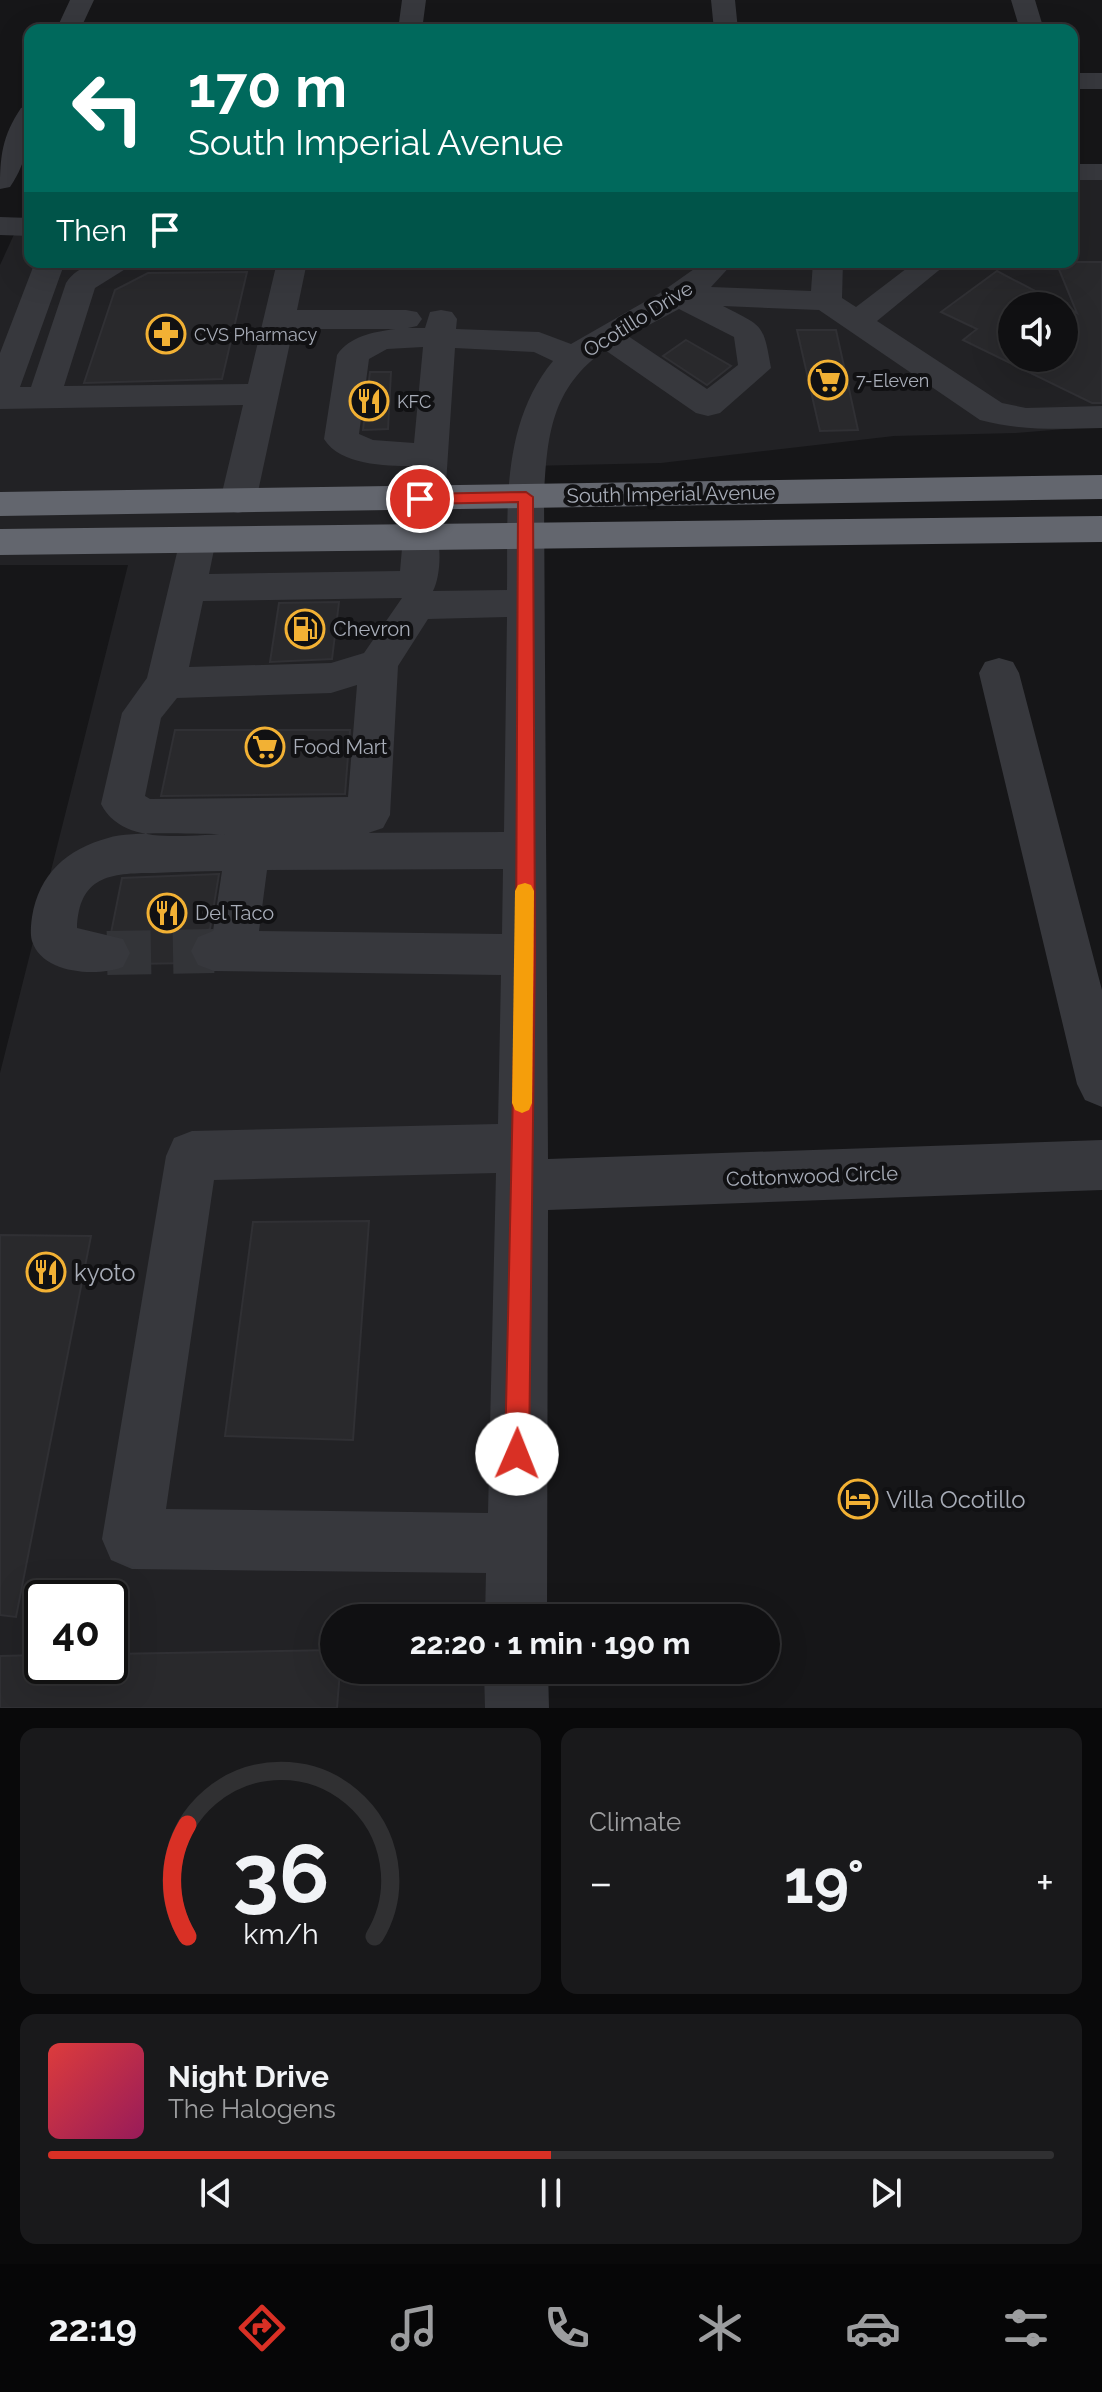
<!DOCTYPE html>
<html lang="en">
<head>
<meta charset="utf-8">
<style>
  body { margin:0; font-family:Raleway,sans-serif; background:#19191b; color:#f1f3f6; height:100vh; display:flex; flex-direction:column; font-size:30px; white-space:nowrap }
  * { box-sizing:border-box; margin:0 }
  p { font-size:26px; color:#9c9d9f }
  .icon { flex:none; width:44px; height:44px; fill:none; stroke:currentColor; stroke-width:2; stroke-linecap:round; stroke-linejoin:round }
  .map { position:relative; height:1708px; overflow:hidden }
  .details { display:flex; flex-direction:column; gap:20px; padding:20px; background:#09090a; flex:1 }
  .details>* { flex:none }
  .guide { position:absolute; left:24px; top:24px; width:1054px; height:244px; border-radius:16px; box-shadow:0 8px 32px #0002,0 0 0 2px #303032; background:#00695c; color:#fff; overflow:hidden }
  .fabs { position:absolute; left:998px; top:292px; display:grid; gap:16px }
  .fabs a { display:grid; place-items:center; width:80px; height:80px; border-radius:50%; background:#101012; box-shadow:0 8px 32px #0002,0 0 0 2px #303032; font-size:40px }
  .speed { position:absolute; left:24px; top:1580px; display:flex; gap:16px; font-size:40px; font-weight:700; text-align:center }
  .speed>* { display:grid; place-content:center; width:104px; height:104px; border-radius:50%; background:#101012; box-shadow:0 8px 32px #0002,0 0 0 2px #303032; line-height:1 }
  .speed .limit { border:4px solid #111; border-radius:12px; background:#fff; color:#111 }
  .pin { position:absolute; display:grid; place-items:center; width:68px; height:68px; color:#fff; margin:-34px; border:4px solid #fff; border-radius:50%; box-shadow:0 2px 8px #0007 }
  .me { position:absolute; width:88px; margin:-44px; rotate:1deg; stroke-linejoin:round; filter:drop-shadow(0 0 6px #0008) }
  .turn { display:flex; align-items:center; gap:28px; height:168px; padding:0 32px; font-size:36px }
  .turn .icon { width:104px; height:104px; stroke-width:2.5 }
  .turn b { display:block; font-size:56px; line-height:68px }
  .then { display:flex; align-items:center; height:76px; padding:0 32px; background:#0003; gap:16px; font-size:30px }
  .big { font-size:60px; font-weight:700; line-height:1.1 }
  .details .card { flex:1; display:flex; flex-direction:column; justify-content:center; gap:12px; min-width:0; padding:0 28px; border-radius:16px; background:#19191b }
  .details .dial { align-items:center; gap:0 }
  .dial svg { height:208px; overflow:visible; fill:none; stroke:#303032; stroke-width:7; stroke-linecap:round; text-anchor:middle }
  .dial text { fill:#f1f3f6; stroke:none }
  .song { display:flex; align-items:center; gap:24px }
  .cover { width:96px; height:96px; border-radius:12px; background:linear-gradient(135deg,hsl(0 70% 55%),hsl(330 70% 35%)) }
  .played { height:8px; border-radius:4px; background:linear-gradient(90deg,#d93025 50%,#303032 50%) }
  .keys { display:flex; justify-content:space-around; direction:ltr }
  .heat { display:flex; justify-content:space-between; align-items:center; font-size:44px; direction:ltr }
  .details .tiles { flex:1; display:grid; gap:20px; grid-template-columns:1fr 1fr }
  .card:last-child { grid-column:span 2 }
  .trip { position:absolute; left:320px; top:1604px; width:460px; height:80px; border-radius:40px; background:#101012; box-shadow:0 8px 32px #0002,0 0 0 2px #303032; font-weight:700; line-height:80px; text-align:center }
  .tabs { display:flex; height:128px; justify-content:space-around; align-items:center; background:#060607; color:#9c9d9f }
  .tabs .icon { width:56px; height:56px }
  .tabs .on { color:#d93025 }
  .tabs b { font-size:36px; color:#f1f3f6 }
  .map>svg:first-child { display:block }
  .built { fill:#222225; fill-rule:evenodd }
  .building { fill:#29292c; stroke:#303034; stroke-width:2; fill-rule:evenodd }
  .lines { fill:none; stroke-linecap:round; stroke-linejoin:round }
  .minor-tunnel { stroke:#333438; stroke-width:44; stroke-dasharray:44 22; stroke-linecap:butt }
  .minor { fill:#37383d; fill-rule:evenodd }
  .highway { fill:#63666e; fill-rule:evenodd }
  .route { fill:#d93025; stroke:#8d1f18; stroke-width:2 }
  .slow { fill:#f59e0b }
  .labels { text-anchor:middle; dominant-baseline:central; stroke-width:8; stroke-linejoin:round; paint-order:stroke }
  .far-poi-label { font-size:18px; fill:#a8adb8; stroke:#111113; text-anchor:start }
  .street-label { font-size:20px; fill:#a8adb8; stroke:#111113 }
  .poi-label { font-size:20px; fill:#a8adb8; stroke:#111113; text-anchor:start }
  .near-poi-label { font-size:24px; fill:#a8adb8; stroke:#111113; text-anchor:start }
</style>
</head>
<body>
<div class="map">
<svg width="1102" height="1708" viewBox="0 0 1102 1708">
  <rect width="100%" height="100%" fill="#161618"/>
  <path class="built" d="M 1102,170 L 1102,426 L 1016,433 L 894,436 L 661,463 L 529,466 L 516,1618 L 334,1618 L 334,1670 L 516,1670 L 517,1708 L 0,1708 L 0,1073 L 128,565 L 0,565 L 0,265 L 22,217 L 30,217 L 30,262 L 1072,262 L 1072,171 ZM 1012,306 L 1064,306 L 1064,358 L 1012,358 ZM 42,1598 L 110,1598 L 110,1666 L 42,1666 Z"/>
  <path class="building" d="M 1056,262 L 1102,262 L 1102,403 L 1092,403 L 963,340 L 977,329 L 941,312 L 997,271 L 1077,313 ZM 1012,306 L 1064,306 L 1064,358 L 1012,358 Z
    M 247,272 L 222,379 L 84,383 L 115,290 L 148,273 Z
    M 797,330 L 836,330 L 858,430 L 820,431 Z
    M 686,340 L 731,366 L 707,385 L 663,356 Z
    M 370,372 L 391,372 L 388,429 L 363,430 Z
    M 339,602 L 332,659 L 270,662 L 279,603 Z
    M 175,730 L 350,730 L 345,794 L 161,796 Z
    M 219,874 L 210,929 L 195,936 L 188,950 L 193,963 L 128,964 L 133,952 L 126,938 L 111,933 L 122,878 Z
    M 369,1221 L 353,1440 L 225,1436 L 253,1222 Z
    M 0,1235 L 91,1236 L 16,1617 L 0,1615 Z
    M 334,1650 L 334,1670 L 340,1670 L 337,1708 L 0,1708 L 0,1656 L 42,1655 L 42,1666 L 110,1666 L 110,1654 Z"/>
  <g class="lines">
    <path class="minor-tunnel" d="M 107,953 L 214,951"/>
    <path class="minor" d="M 70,0 L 94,0 L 80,30 L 56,30 Z
      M 402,0 L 426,0 L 422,30 L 398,30 Z
      M 711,0 L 735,0 L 738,30 L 714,30 Z
      M 1011,0 L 1035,0 L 1044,30 L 1020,30 Z
      M 1072,73 L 1102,73 L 1102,89 L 1072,89 Z
      M 30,106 C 30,136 28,161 10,187 L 0,189 C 0,157 2,136 21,108 Z
      M 1072,164 L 1102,164 L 1102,180 L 1072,180 Z
      M 0,217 L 30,218 L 30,236 L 0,235 Z
      M 35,262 L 65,262 L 20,387 L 31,387 L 66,283 C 81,260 107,262 131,262 L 127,268 L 95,288 L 64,386 L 248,384 L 277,262 L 307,262 L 297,310 L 406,310 L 417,312 L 422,319 L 417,326 L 408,328 L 425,328 L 430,312 L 441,310 L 452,312 L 457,319 L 456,329 L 539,332 L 571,344 L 660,293 L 704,262 L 734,262 L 711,287 L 811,291 L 813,262 L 843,262 L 842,298 L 856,307 L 915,262 L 949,262 L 877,321 L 1002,403 L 1026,408 L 1102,406 L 1102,428 C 1060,429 1021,431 980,420 L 819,310 L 723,306 C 763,327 763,322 771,368 L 720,413 L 708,416 L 696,413 L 605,350 C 551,388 547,436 544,497 L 548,1159 L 1102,1140 L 1102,1190 L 548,1210 L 547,1618 L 485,1618 L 486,1573 L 132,1569 L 111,1560 L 102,1539 L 166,1156 L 174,1138 L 192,1131 L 498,1124 L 501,975 L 214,971 L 198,965 L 191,951 L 198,937 L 213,931 L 222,871 C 199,871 177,872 154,873 C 110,873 79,876 77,928 L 123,939 L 130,953 L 123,967 C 97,977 42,974 32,941 C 30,934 31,924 32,917 C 39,874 67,849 108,838 C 135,830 199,835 231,834 C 190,834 123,848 101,804 L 122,713 L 147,678 L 180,540 L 185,531 L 198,527 L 211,531 L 216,540 L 209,574 L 400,571 L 403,537 L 408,528 L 421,524 L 434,528 C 442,542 441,576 433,591 L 507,590 C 508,511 500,425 553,361 L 534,352 L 455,348 L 445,499 L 440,508 L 427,511 L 414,508 L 409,499 L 412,466 C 385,466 340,465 324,439 L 337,355 C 350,336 373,332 395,329 L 293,329 L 256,501 L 251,510 L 238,513 L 225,510 L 220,501 L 243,405 L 0,409 L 0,353 ZM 679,309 L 734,337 L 738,365 L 707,389 L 628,336 ZM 423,347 L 414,443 L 373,440 L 359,434 L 369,359 L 387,349 ZM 402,598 L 364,653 L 331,663 L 189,667 L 203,601 ZM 507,617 L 504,832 L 347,833 L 368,833 L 383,828 L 390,815 L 398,666 L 428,619 ZM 357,685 L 348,797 L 150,799 L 145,796 L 161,718 L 177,698 L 331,693 ZM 503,869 L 502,934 L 259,931 L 267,870 ZM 496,1173 L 488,1513 L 166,1509 L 214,1180 Z
      M 999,658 L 1013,662 L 1019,673 L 1102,990 L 1102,1107 L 1085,1100 L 1077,1084 L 979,673 L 985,662 Z
      M 484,1670 L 548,1670 L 549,1708 L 485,1708 Z"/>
    <path class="highway" d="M 1102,475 L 1102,499 L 0,516 L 0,492 Z
      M 1102,516 L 1102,542 L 0,555 L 0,529 Z"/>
  </g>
  <path class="route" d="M 526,492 L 533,497 L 535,955 L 529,1454 L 526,1462 L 517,1466 L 509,1462 L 505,1454 L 516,955 L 518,502 L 420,504 L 412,499 L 420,494 Z"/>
  <path class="slow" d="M 525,883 L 531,885 L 534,891 L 532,1103 L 529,1110 L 522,1113 L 515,1110 L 512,1103 L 515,891 L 518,885 Z"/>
  <defs>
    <g id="pharmacy-ring" transform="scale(2)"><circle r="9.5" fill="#111113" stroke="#f2b134" stroke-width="1.5"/><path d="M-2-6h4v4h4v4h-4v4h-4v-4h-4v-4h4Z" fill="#f2b134"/></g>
    <g id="supermarket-ring" transform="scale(2)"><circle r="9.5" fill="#111113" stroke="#f2b134" stroke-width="1.5"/><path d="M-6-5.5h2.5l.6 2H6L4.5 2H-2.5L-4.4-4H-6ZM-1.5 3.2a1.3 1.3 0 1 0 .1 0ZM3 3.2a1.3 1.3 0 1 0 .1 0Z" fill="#f2b134"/></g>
    <g id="restaurant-ring" transform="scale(2)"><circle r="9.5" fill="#111113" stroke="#f2b134" stroke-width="1.5"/><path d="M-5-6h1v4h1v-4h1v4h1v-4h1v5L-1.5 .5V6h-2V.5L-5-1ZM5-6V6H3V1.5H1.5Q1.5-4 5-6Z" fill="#f2b134"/></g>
    <g id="fuel-ring" transform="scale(2)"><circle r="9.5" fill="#111113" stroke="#f2b134" stroke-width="1.5"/><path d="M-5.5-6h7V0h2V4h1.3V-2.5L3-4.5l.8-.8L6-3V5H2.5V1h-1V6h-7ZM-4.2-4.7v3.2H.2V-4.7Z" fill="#f2b134"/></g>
    <g id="hotel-ring" transform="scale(2)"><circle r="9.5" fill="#111113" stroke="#f2b134" stroke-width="1.5"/><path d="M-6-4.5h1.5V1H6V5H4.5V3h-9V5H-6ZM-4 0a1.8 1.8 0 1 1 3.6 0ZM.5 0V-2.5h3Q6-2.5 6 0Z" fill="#f2b134"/></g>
  </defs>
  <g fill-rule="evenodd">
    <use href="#pharmacy-ring" x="166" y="334"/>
    <use href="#supermarket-ring" x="828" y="380"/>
    <use href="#restaurant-ring" x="369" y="401"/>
    <use href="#fuel-ring" x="305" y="629"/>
    <use href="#supermarket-ring" x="265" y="747"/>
    <use href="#restaurant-ring" x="167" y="913"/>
    <use href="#restaurant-ring" x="46" y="1272"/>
    <use href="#hotel-ring" x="858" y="1499"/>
  </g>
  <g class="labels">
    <g class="far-poi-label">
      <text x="194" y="334">CVS Pharmacy</text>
      <text x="856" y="380">7-Eleven</text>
      <text x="397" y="401">KFC</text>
    </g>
    <g class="street-label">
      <text transform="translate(638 319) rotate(-32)">Ocotillo Drive</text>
      <text transform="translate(671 494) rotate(-1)">South Imperial Avenue</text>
      <text transform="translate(812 1176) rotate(-2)">Cottonwood Circle</text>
    </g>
    <g class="poi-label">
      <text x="333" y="629">Chevron</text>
      <text x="293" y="747">Food Mart</text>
      <text x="195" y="913">Del Taco</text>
    </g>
    <g class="near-poi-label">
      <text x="74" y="1272">kyoto</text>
      <text x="886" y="1499">Villa Ocotillo</text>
    </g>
  </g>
</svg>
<div class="fabs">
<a><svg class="icon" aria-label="sound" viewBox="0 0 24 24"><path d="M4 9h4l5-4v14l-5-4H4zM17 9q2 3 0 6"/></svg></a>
</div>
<div class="speed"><div class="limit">40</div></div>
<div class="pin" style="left:420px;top:499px;background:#d93025"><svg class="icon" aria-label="arrive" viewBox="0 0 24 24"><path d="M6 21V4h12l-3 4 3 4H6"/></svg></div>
<svg class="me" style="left:517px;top:1454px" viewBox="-20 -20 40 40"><circle r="19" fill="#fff"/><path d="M0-13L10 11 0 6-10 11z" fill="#d93025"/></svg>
<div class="trip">22:20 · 1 min · 190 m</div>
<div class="guide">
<div class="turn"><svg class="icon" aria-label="left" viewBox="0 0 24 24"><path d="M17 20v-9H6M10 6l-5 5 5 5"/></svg><div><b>170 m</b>South Imperial Avenue</div></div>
<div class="then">Then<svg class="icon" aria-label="arrive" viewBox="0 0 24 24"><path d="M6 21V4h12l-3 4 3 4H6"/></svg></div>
</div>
</div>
<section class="details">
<div class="tiles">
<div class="card dial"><svg viewBox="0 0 100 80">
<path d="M14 69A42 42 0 1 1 86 69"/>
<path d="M14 69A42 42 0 0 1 14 26" stroke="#d93025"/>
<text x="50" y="56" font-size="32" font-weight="700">36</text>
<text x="50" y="72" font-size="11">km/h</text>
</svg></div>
<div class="card"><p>Climate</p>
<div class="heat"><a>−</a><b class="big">19°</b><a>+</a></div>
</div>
<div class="card">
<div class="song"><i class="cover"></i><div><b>Night Drive</b><p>The Halogens</p></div></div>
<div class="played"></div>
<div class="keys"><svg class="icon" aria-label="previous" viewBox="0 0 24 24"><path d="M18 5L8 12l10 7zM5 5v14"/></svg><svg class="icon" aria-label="pause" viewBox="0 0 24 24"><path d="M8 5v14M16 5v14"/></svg><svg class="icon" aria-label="next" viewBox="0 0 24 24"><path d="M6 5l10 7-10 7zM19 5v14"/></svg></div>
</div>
</div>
</section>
<nav class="tabs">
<b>22:19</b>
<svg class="icon on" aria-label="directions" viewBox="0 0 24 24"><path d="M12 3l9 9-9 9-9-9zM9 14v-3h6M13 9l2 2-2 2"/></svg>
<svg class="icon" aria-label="music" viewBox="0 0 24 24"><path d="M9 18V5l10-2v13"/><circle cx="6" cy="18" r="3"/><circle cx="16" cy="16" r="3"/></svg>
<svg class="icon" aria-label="phone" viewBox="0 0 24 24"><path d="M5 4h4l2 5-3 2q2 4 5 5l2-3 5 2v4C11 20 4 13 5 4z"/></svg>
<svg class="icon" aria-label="climate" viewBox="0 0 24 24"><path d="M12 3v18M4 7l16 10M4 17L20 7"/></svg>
<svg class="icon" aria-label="car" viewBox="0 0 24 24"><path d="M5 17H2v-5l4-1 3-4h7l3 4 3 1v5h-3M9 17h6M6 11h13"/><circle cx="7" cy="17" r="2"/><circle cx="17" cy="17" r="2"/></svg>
<svg class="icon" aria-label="filters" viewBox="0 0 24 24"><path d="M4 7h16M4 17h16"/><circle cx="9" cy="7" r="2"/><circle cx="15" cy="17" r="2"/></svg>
</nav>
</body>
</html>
